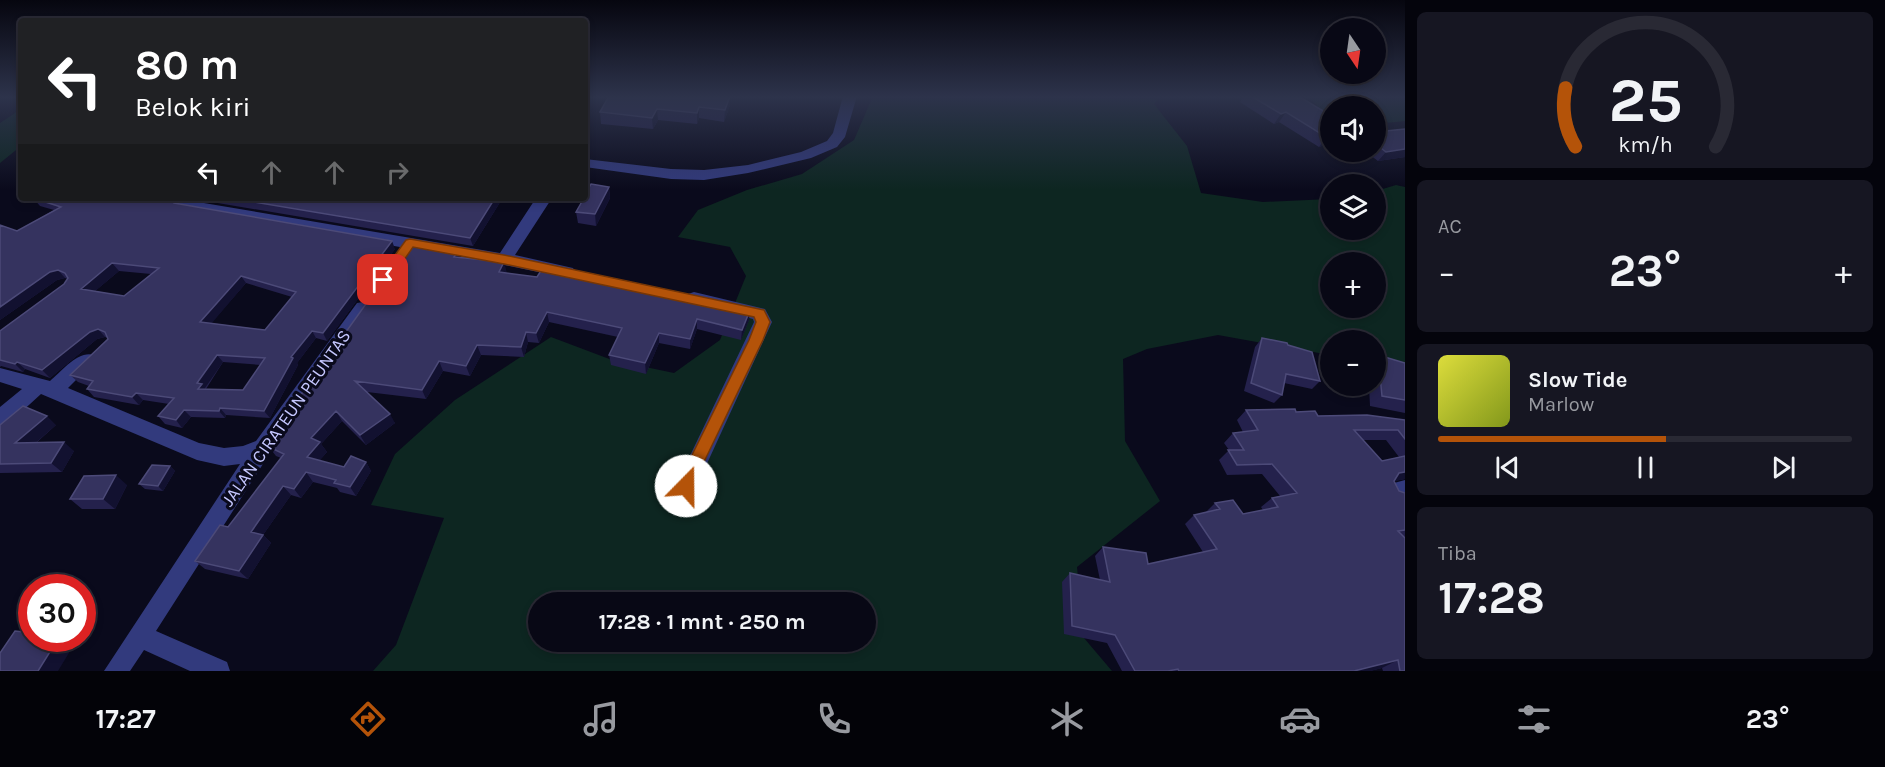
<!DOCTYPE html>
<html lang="id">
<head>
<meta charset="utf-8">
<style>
  body { margin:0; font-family:Karla,sans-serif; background:#161622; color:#f1f3f6; height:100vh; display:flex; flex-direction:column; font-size:22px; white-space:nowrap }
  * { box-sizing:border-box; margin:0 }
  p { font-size:20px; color:#989aa0 }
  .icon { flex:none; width:33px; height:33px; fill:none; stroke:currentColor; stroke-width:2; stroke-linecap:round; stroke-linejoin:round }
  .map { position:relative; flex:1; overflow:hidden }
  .panel { display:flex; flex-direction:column; gap:12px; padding:12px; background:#04040c; width:480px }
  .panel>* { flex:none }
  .guide { position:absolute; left:18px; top:18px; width:570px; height:183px; border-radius:6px; box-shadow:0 3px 9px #0003,0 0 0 2px #292934; background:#202124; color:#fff; overflow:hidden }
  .needle { width:39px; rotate:167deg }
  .buttons { position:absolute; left:1320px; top:18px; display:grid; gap:12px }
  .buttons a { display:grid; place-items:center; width:66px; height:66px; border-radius:50%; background:#080815; box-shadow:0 3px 9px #0003,0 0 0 2px #292934; font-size:30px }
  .speed { position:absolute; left:18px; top:574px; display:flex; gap:12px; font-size:30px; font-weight:700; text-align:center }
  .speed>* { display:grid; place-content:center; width:78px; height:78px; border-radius:50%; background:#080815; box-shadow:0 3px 9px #0003,0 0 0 2px #292934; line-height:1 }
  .speed .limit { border:9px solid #d22; background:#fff; color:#111 }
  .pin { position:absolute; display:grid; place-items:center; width:51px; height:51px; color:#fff; margin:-26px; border-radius:12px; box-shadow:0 3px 9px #0006 }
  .me { position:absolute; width:66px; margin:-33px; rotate:22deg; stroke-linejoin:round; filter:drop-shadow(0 0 4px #0008) }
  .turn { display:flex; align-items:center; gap:21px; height:126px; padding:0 18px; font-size:27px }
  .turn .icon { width:78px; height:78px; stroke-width:2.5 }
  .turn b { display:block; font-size:42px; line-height:51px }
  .lanes { display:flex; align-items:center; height:57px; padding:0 18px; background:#0003; justify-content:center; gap:30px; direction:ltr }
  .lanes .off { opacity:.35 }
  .big { font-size:45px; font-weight:700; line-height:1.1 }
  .panel .widget { flex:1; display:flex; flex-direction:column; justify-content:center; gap:9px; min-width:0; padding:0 21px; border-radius:9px; background:#161622 }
  .panel .dial { align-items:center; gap:0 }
  .dial svg { height:156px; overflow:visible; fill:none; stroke:#292934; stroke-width:7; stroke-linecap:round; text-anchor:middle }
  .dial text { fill:#f1f3f6; stroke:none }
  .song { display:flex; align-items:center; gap:18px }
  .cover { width:72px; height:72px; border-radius:9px; background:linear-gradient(135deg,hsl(60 70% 55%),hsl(70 70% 35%)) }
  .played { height:6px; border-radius:3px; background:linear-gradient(90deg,#b45309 55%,#292934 55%) }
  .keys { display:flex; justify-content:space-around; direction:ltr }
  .heat { display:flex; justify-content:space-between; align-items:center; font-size:33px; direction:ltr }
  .trip { position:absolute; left:528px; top:592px; width:348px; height:60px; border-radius:30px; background:#080815; box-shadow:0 3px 9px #0003,0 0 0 2px #292934; font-weight:700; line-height:60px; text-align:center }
  .menu { display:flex; height:96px; justify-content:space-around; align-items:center; background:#030308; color:#989aa0 }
  .menu .icon { width:42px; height:42px }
  .menu .on { color:#b45309 }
  .menu b { font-size:27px; color:#f1f3f6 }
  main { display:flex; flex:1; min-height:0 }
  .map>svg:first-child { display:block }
  .green { fill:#0d2621; fill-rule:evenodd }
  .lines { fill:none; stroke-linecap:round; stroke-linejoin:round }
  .minor { fill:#323a7d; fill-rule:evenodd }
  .wall { fill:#24214c; fill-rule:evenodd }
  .shaded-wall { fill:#121130 }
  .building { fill:#35335f; stroke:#4c4a78; stroke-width:1.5; fill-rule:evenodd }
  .route { fill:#b45309; stroke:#753606; stroke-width:1.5 }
  .labels { text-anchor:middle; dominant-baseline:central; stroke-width:6; stroke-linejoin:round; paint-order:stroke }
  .street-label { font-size:18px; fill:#c5c7ff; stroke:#0a0a1c }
</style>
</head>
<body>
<main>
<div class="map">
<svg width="1405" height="671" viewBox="0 0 1405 671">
  <rect width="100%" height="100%" fill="#0a0a1c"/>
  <path class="green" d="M 873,96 L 1160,96 L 1154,104 L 1187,146 L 1201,193 L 1263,202 L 1330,199 L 1330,230 L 1376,230 L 1376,191 L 1396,185 L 1405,187 L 1405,382 L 1376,369 L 1376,340 L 1330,340 L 1330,355 L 1218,335 L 1147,349 L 1123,359 L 1125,441 L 1160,501 L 1077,567 L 1084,638 L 1112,671 L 373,671 L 396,645 L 444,518 L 371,505 L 395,454 L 455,400 L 551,337 L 612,360 L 674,373 L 720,340 L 746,276 L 730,247 L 678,237 L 698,210 L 747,190 L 802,174 L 854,140 ZM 1330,262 L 1376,262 L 1376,308 L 1330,308 ZM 538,603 L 866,603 L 866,642 L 538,642 Z
    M 1307,96 L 1405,96 L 1405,121 L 1376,124 L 1376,106 L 1330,106 L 1330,113 L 1322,110 Z
    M 21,109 L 21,146 L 0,163 L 0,123 Z"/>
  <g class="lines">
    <path class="minor" d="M 843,96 L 857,96 L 845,137 L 837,147 L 811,158 L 748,173 L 704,180 L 671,179 L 585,167 L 585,159 L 671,169 L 704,170 L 748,165 L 801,152 L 827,141 L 833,133 Z
      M 536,198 L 552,198 L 515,255 L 573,268 L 575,272 L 573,276 L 567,278 L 504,265 L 180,209 L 172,204 L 180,199 L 500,253 Z
      M 694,292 L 765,309 L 772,322 L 693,494 L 686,496 L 679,494 L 675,487 L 754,322 L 753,319 L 688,302 L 685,298 L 688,294 Z
      M 363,302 L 369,303 L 372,308 L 369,313 L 270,453 L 156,631 L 227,662 L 230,671 L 190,671 L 144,650 L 130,671 L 104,671 L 240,464 L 224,466 L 197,460 L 41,394 L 7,425 L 0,427 L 0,407 L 22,389 L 0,382 L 0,368 L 50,381 C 61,372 78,350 94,355 L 96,360 L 68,388 L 199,443 L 224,448 L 243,446 L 256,441 L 357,303 Z
      M 1405,480 L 1405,498 L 1394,501 L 1387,499 L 1383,492 L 1387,485 Z"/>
  </g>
  <path class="wall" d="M 1243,96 L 1294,96 L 1330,115 L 1330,143 L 1319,147 L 1279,122 L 1274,124 L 1240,102 Z
    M 730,105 L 724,122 L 699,118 L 697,124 L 658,120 L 653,129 L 601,124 L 600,112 Z
    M 1405,129 L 1405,157 L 1378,161 L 1366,152 L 1376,152 L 1376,132 Z
    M 609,187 L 610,198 L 596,226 L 578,223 L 576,212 Z
    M 33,198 L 173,199 L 172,201 L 174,203 L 395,249 L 327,341 L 316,338 L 297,363 L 298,365 L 270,418 L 226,415 L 225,418 L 191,417 L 182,428 L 165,424 L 158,416 L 169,404 L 143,400 L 139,405 L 94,397 L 87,389 L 89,386 L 78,382 L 70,375 L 108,339 L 108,338 L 105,337 L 97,339 L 50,378 L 25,369 L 23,372 L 1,366 L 0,367 L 0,331 L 64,284 L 68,279 L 65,278 L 57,280 L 0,320 L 0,225 L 17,231 L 54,210 L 40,206 ZM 119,271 L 151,274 L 124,296 L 95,291 ZM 246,283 L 292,297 L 265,330 L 211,323 ZM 223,362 L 261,365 L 243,390 L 206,389 Z
    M 188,198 L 502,198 L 502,199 L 473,246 Z
    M 462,258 L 507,273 L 749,320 L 741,340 L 697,329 L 690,349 L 659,343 L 646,374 L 611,365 L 609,355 L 618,337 L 549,322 L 539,343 L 528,342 L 524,357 L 481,355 L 470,376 L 443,371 L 426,399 L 367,392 L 395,423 L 366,445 L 342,421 L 321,444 L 327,452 L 319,461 L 344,467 L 366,462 L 371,471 L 356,496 L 340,492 L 337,488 L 313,482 L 301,498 L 291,495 L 263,535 L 271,543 L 248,579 L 205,569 L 195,561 L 228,527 L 281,458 L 276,456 L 269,447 L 291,424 L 286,417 L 291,412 L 290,410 Z
    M 1262,338 L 1288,345 L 1320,381 L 1312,389 L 1284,383 L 1282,395 L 1274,403 L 1244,391 L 1255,347 Z
    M 1378,355 L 1405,363 L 1405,413 L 1370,406 L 1369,386 L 1376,386 L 1376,357 Z
    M 1246,410 L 1296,412 L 1318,416 L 1405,420 L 1405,479 L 1394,481 L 1399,491 L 1405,493 L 1405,671 L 1383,671 L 1382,668 L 1370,671 L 1122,671 L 1107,643 L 1064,634 L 1062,582 L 1070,573 L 1100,580 L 1095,556 L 1103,547 L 1148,564 L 1203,552 L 1185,524 L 1194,515 L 1206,512 L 1215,503 L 1243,514 L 1263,510 L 1261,507 L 1272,498 L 1280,496 L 1262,474 L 1227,475 L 1219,460 L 1229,450 L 1224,443 L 1233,433 L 1243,432 L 1237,420 ZM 1363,440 L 1386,440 L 1399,457 L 1382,461 Z
    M 0,425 L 56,425 L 36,443 L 74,451 L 62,472 L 0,473 Z
    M 170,466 L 175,471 L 163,491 L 145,489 L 139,484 Z
    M 127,485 L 115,509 L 82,509 L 70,499 Z"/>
  <path class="shaded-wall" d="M 730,96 L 730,105 L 724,122 L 725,110 Z
    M 699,107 L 699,118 L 697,124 L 697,113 Z
    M 657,109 L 658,120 L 653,129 L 652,118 Z
    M 1286,112 L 1279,122 L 1274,124 L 1281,114 Z
    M 1330,135 L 1330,143 L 1319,147 L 1326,137 Z
    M 1405,149 L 1405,157 L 1378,161 L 1386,152 Z
    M 609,187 L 610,198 L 596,226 L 595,214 Z
    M 166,198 L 177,198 L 173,199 L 170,204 Z
    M 495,198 L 502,198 L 502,199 L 473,246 L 470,238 Z
    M 392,241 L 395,249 L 327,341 L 323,333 Z
    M 459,250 L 463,260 L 454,257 Z
    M 504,262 L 507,273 L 502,283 L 499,272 Z
    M 112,263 L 119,271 L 88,297 L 81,289 Z
    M 58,270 L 65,278 L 57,280 L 0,320 L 0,307 L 50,272 Z
    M 241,276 L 246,283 L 206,330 L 200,322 Z
    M 750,310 L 749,320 L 741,340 L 742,330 Z
    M 547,312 L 549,322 L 539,343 L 536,333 Z
    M 697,319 L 697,329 L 690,349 L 690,339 Z
    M 98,329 L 105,337 L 97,339 L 50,378 L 42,370 L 90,332 Z
    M 312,331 L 316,338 L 297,363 L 298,365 L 270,418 L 264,411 L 291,357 Z
    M 526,332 L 528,342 L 524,357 L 521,347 Z
    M 659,333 L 659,343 L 646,374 L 645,363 Z
    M 477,345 L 481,355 L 470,376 L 466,366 Z
    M 217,355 L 223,362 L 205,388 L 208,392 L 198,389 L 197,383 Z
    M 439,361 L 443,371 L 426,399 L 422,390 Z
    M 17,362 L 25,369 L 23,372 L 15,364 Z
    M 136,393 L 143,400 L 139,405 L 132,397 Z
    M 220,408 L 226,415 L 225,418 L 219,411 Z
    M 184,410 L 191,417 L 182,428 L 176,420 Z
    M 336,411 L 342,421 L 321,444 L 327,452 L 314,467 L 307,457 L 311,438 Z
    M 390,414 L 395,423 L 366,445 L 360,435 Z
    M 47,416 L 56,425 L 25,452 L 15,443 Z
    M 64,442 L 74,451 L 62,472 L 51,463 Z
    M 366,462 L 371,471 L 356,496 L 350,487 Z
    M 170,466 L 175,471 L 163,491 L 158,486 Z
    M 306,472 L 313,482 L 301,498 L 294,489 Z
    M 1405,472 L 1405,479 L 1386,483 L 1399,473 Z
    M 116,475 L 127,485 L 115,509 L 103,499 Z
    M 283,486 L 291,495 L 263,535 L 271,543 L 248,579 L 239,571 L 251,532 Z
    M 58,639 L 67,639 L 75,643 L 58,671 L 38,671 Z
    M 1398,660 L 1382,668 L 1370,671 L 1354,671 Z"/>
  <path class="building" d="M 609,96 L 730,96 L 725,110 L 699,107 L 697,113 L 657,109 L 652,118 L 600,112 Z
    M 1251,96 L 1294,96 L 1297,98 L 1300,97 L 1330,115 L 1330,135 L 1326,137 L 1286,112 L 1281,114 Z
    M 1405,129 L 1405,149 L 1386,152 L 1376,144 L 1376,132 Z
    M 591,184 L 609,187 L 595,214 L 576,212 L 584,198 L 585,198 L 585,195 Z
    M 33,198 L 167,198 L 174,203 L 392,241 L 323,333 L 312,331 L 291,357 L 293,358 L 264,411 L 220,408 L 219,411 L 184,410 L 176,420 L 158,416 L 174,398 L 136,393 L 132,397 L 87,389 L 93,381 L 70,375 L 108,339 L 105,332 L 98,329 L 90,332 L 42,370 L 17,362 L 15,364 L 0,360 L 0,331 L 64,284 L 68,278 L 65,273 L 58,270 L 50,272 L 0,307 L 0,225 L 17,231 L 61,207 ZM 112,263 L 159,268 L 124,296 L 81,289 ZM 241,276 L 296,292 L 265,330 L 200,322 ZM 217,355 L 265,358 L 243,390 L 198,389 L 202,384 L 197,383 Z
    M 230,198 L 495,198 L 470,238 Z
    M 411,241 L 459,250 L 454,257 L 504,262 L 499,272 L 537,277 L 544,266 L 750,310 L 742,330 L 697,319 L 690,339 L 659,333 L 645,363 L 609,355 L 622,328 L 547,312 L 536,333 L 526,332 L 521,347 L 477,345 L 466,366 L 439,361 L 422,390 L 355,381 L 390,414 L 360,435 L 336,411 L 311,438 L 320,442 L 307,457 L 344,467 L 351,456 L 366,462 L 350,487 L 334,483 L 336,480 L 306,472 L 294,489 L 283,486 L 251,532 L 263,535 L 239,571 L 195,561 L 220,525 L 228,527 L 284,454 L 269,447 L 294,421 L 286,417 L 293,410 L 290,410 Z
    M 1262,338 L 1287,343 L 1288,345 L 1312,352 L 1320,381 L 1286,374 L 1282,395 L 1251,383 Z
    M 1378,355 L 1405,363 L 1405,400 L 1382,396 Z
    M 23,406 L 47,416 L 15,443 L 64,442 L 51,463 L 0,464 L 0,425 Z
    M 1295,409 L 1296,412 L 1315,411 L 1318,416 L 1367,415 L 1405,420 L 1405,439 L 1398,430 L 1354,430 L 1382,461 L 1405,456 L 1405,472 L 1399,473 L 1394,481 L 1399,491 L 1405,493 L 1405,530 L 1398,531 L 1405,538 L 1405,671 L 1400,671 L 1398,660 L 1354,671 L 1179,671 L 1178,669 L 1168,671 L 1135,671 L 1115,635 L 1072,626 L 1070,573 L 1110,582 L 1103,547 L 1146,553 L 1148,564 L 1217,549 L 1194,515 L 1220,509 L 1215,503 L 1233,500 L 1243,514 L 1278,507 L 1272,498 L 1297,493 L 1272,464 L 1237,465 L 1228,450 L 1244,450 L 1233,433 L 1258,430 L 1246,410 Z
    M 152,465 L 170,466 L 158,486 L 139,484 Z
    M 116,475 L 103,499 L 70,499 L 84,476 Z
    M 15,631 L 32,633 L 32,639 L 58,639 L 38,671 L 0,671 L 0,653 Z"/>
  <linearGradient id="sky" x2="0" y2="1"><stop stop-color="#06060f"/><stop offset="0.51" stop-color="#2d334b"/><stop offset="1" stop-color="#2d334b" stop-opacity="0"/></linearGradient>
  <rect width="1405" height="190" fill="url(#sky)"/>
  <path class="route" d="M 410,239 L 504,255 L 764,310 L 770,322 L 763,340 L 702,466 L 692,491 L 686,493 L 681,491 L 678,486 L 689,461 L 749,340 L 756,322 L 754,317 L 504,264 L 413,247 L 388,283 L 379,283 L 377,280 L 379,277 L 406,240 Z"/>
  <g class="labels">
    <g class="street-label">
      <text transform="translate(286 418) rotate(-55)">JALAN CIRATEUN PEUNTAS</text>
    </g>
  </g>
</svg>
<div class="buttons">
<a><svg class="needle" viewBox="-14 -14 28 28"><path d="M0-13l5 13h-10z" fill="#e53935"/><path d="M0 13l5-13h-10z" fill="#989aa0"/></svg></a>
<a><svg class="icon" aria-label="sound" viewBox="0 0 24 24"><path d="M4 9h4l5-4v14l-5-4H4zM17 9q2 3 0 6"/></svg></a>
<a><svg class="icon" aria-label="layers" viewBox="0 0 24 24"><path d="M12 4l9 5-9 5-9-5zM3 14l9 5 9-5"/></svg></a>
<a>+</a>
<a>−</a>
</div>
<div class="speed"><div class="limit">30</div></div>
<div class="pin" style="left:383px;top:280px;background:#d93025"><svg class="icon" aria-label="arrive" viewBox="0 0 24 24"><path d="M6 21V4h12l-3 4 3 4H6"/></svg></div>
<svg class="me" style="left:686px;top:486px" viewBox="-20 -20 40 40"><circle r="19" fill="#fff"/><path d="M0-13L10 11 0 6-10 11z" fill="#b45309"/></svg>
<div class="trip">17:28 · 1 mnt · 250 m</div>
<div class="guide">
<div class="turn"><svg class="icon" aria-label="left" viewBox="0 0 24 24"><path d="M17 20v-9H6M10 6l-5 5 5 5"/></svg><div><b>80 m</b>Belok kiri</div></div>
<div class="lanes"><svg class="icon" aria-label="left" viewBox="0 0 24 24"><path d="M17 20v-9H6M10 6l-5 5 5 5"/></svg><svg class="icon off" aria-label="ahead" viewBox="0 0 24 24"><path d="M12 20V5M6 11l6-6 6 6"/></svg><svg class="icon off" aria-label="ahead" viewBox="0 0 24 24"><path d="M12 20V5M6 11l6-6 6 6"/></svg><svg class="icon off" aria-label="right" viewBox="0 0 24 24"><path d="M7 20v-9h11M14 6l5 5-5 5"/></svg></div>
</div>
</div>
<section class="panel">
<div class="widget dial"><svg viewBox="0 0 100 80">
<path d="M14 69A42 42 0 1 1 86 69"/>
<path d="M14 69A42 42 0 0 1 9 39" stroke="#b45309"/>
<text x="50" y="56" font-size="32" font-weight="700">25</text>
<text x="50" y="72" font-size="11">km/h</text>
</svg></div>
<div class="widget"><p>AC</p>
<div class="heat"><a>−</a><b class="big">23°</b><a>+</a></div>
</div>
<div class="widget">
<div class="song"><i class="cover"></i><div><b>Slow Tide</b><p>Marlow</p></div></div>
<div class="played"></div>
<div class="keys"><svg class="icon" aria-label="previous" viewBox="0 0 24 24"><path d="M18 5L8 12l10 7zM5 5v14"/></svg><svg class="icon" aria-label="pause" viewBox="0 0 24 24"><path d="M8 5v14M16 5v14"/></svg><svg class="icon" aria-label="next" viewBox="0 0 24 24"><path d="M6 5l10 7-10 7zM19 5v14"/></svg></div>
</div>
<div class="widget"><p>Tiba</p><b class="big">17:28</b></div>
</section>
</main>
<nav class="menu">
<b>17:27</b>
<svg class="icon on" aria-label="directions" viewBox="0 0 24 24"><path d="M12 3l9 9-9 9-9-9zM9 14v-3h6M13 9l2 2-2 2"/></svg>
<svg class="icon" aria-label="music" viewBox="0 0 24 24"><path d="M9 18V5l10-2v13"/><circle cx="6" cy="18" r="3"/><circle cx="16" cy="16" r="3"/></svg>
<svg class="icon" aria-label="phone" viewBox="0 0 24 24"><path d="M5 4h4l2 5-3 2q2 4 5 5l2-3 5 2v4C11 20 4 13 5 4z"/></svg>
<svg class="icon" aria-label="climate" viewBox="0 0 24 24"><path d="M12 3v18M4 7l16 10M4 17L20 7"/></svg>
<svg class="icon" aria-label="car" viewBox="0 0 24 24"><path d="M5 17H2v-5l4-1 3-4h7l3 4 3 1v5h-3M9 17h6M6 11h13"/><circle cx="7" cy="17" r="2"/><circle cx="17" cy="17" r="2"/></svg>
<svg class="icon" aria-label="filters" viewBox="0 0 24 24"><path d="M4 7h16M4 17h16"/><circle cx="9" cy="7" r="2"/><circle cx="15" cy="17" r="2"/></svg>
<b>23°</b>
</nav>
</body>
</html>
